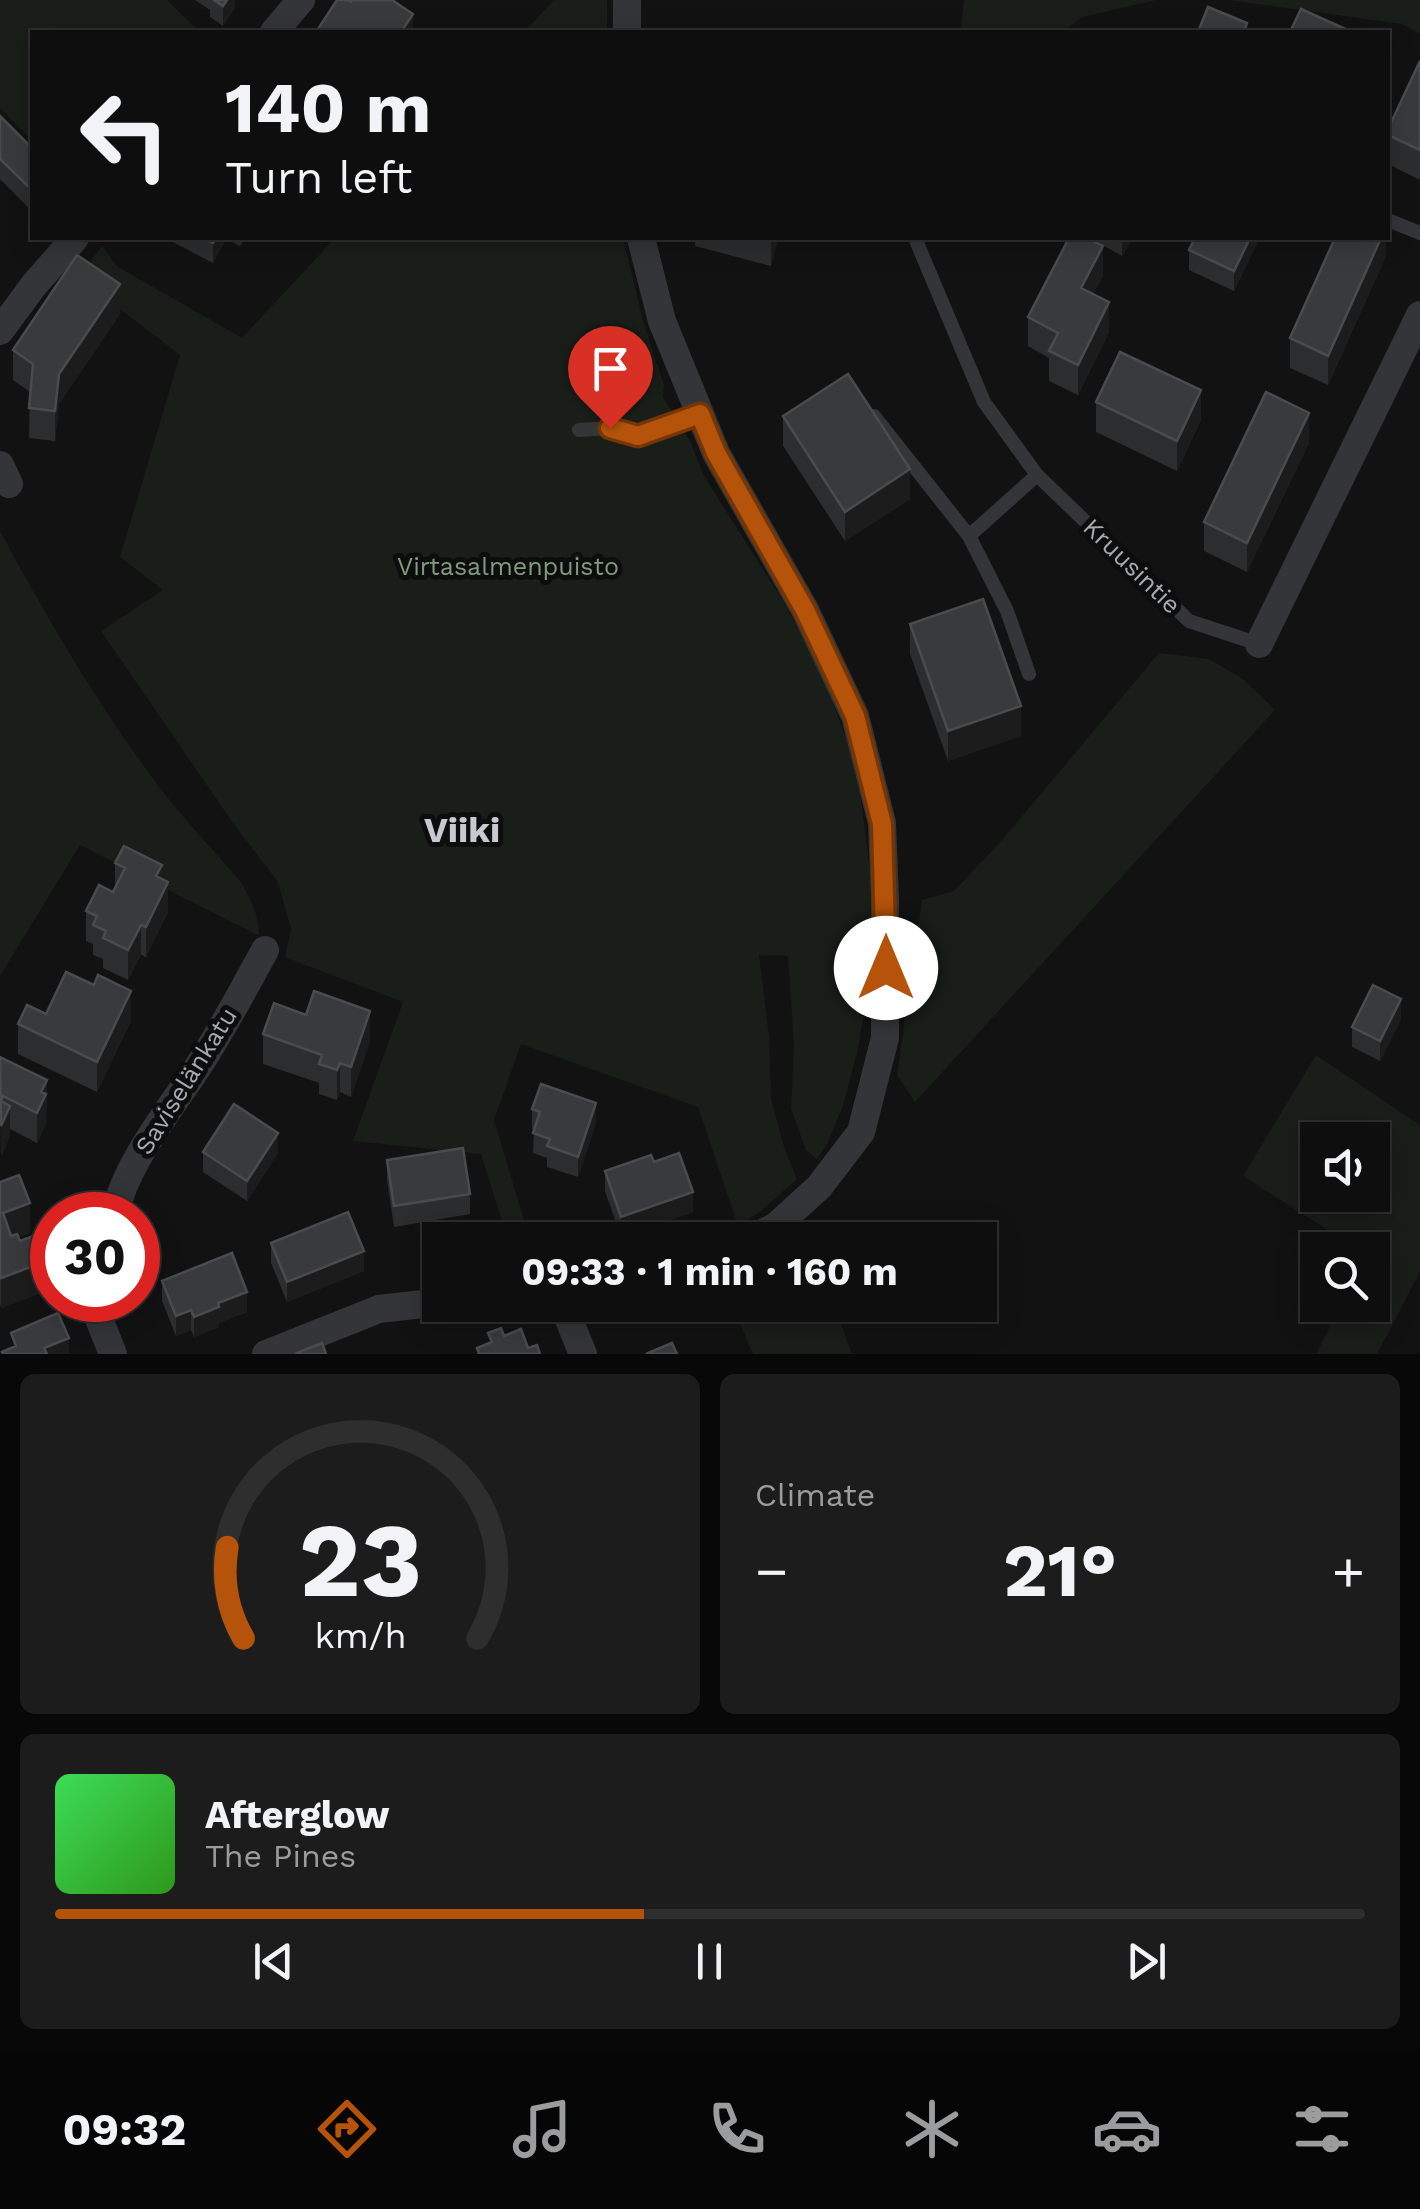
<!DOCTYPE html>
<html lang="en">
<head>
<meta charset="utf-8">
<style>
  body { margin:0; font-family:"Work Sans",sans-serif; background:#1c1c1c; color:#f1f3f6; height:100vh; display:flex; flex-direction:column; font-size:38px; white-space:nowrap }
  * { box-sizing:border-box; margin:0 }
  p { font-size:32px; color:#9b9c9e }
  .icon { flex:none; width:55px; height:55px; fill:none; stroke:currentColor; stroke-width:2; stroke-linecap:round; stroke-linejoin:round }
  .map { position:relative; height:1354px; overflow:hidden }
  .side { display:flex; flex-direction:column; gap:20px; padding:20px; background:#080808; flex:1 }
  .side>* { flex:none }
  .hud { position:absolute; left:30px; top:30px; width:1360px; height:210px; border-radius:0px; box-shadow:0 5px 25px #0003,0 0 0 2px #2e2e2e; background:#0e0e0e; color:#f1f3f6; overflow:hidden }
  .tools { position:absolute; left:1300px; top:1122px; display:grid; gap:20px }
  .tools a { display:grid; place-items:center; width:90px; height:90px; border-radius:0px; background:#0e0e0e; box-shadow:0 5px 25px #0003,0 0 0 2px #2e2e2e; font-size:50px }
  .speed { position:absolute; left:30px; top:1192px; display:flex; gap:20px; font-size:50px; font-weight:700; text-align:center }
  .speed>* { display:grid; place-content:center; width:130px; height:130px; border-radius:50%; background:#0e0e0e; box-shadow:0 5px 25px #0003,0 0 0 2px #2e2e2e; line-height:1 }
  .speed .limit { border:15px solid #d22; background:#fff; color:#111 }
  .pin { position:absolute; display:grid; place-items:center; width:85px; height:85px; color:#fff; margin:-102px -42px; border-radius:50% 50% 50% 0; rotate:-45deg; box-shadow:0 0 10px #0007 }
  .pin .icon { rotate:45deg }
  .me { position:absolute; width:110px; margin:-55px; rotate:0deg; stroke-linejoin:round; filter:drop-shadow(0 0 8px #0008) }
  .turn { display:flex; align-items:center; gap:35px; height:210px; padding:0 30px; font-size:45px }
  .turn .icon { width:130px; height:130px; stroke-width:2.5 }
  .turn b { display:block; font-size:70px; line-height:85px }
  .big { font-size:75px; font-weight:700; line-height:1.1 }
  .side .tile { flex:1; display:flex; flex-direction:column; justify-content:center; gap:15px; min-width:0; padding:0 35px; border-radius:15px; background:#1c1c1c }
  .side .dial { align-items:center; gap:0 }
  .dial svg { height:260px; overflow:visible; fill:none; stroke:#2e2e2e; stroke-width:7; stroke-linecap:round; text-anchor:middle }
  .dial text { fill:#f1f3f6; stroke:none }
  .song { display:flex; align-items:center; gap:30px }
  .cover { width:120px; height:120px; border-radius:15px; background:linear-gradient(135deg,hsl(130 70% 55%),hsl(110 70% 35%)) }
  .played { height:10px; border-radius:5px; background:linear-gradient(90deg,#b45309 45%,#2e2e2e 45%) }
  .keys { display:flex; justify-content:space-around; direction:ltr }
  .heat { display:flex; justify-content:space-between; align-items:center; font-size:55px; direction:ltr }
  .side .tiles { flex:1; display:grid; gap:20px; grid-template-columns:1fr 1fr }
  .tile:last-child { grid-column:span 2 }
  .trip { position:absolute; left:422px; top:1222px; width:575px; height:100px; border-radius:0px; background:#0e0e0e; box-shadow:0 5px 25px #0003,0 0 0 2px #2e2e2e; font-weight:700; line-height:100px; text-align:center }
  .dock { display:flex; height:160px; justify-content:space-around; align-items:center; background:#060606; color:#9b9c9e }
  .dock .icon { width:70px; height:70px }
  .dock .on { color:#b45309 }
  .dock b { font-size:45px; color:#f1f3f6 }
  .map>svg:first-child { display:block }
  .green { fill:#191e19; fill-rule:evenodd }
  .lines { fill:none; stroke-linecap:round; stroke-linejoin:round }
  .service { stroke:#343538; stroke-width:14 }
  .minor { stroke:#343538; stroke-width:28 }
  .wall { fill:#2b2d2e }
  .shaded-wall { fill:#1c1c1d }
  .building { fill:#383a3c; stroke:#494c4f; stroke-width:2.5 }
  .route-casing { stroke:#753606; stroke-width:25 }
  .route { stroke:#b45309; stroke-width:18 }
  .labels { text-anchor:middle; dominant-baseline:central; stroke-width:10; stroke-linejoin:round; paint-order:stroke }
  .park-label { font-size:25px; fill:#809b7e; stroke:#0d0d0e }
  .street-label { font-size:25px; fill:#a5abb2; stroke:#0d0d0e }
  .district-label { font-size:35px; font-weight:bold; fill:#c6c9cf; stroke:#0d0d0e }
</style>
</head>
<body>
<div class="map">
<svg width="1420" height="1354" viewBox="0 0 1420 1354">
  <rect width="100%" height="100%" fill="#121213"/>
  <path class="green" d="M 0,0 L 167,0 L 200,32 L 32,32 L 32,140 L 0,108 Z
    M 554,0 L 607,0 L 607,32 L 524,32 Z
    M 964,0 L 1156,0 L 1083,17 L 1062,32 L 960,32 Z
    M 1228,0 L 1420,0 L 1420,34 L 1402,24 Z
    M 335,238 L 623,238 L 644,324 L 664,385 L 663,397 L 690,441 L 704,476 L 783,601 L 823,675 L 847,741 L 860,791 L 875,911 L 868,991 L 857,1053 L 843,1105 L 828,1142 L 817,1159 L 806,1150 L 791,1109 L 794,1046 L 788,956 L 759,955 L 769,1036 L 771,1099 L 784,1147 L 797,1179 L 761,1211 L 738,1226 L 698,1107 L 521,1044 L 494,1120 L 530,1240 L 508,1240 L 481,1154 L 353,1141 L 403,1002 L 285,957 L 291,929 L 278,882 L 233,823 L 101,631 L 163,590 L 120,557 L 180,355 L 78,277 L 102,246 L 118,267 L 242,338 Z
    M 0,531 C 44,613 91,693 146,769 C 174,809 209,845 241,882 C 251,900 259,915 259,936 L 80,845 L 0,976 Z
    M 1159,653 L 1209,659 L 1243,679 L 1275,710 L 915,1102 L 897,1075 L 922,900 L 954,891 L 1003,839 Z
    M 1316,1055 L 1420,1125 L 1420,1272 L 1377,1354 L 1316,1354 L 1341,1305 L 1372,1305 L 1372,1250 L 1359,1250 L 1243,1176 ZM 1318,1140 L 1372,1140 L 1372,1195 L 1318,1195 Z
    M 732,1305 L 834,1305 L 852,1354 L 753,1354 Z"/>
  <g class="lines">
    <path class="service" d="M 1388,220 L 1420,233
      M 915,238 L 984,402 L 1037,475 L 1189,621 L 1259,644
      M 874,416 L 969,536 L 1007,611 L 1029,674
      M 579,430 L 610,428 L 638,436 L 700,414
      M 969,536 L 1037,475"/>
    <path class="minor" d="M 274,32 L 301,0
      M 627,32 L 627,0
      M 641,238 L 662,321 L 716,453 L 805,610 L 855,716 L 882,823 L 885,899 L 885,1038 L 861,1132 L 819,1187 L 776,1226 L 750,1240
      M 0,331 L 34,285 L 75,238
      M 0,465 L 9,484
      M 1259,644 L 1420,315
      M 115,1215 C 124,1164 175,1103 203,1059 C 225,1024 245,987 265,950
      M 100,1300 L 97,1314 L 113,1354
      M 563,1305 L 583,1354
      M 266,1354 L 379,1309 L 440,1302"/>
  </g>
  <path class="wall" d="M 195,0 L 235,0 L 235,8 L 223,26 L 210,17 L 210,10 Z
    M 1420,61 L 1420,180 L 1388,164 L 1388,129 Z
    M 0,116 L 32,148 L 32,211 L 0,179 Z
    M 165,238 L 245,238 L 240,246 L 226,239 L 213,263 Z
    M 695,238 L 778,238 L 771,266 L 695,246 Z
    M 1090,238 L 1133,238 L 1122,256 Z
    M 1250,238 L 1257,238 L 1257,243 L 1234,291 L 1189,270 L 1189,250 Z
    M 1386,238 L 1386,256 L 1328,385 L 1290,368 L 1290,338 Z
    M 1103,276 L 1093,294 L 1109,332 L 1078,395 L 1049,381 L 1049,358 L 1028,346 L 1028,317 Z
    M 120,314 L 59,404 L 55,441 L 29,438 L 30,392 L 13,380 L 13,350 Z
    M 1096,402 L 1201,420 L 1177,471 L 1096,432 Z
    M 783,416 L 910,499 L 845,541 L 783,446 Z
    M 1309,443 L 1247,572 L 1204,551 L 1204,522 Z
    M 910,624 L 1021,736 L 948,761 L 910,654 Z
    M 115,863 L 162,879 L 168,912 L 146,957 L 141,955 L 128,980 L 103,968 L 103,959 L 93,955 L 93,944 L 86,941 L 86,911 L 113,892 L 115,887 Z
    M 46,1014 L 131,1021 L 97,1092 L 18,1054 L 18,1024 Z
    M 1401,1019 L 1380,1061 L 1352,1047 L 1352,1027 Z
    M 263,1034 L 370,1041 L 351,1097 L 340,1092 L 337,1100 L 319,1094 L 319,1083 L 263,1064 Z
    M 0,1057 L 47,1080 L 46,1124 L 37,1143 L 10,1129 L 10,1136 L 1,1156 Z
    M 532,1109 L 596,1123 L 578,1177 L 547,1167 L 547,1158 L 533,1153 L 534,1130 L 532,1129 Z
    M 203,1152 L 278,1153 L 247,1201 L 203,1172 Z
    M 387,1160 L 470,1194 L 470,1214 L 394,1227 L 387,1180 Z
    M 654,1162 L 693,1212 L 621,1237 L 605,1191 L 605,1171 Z
    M 0,1182 L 30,1233 L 18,1237 L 20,1241 L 52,1229 L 52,1289 L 1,1308 L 0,1304 Z
    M 271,1243 L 364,1271 L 287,1302 L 271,1263 Z
    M 162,1281 L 247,1312 L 219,1323 L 219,1327 L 194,1337 L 191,1330 L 176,1336 L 162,1301 Z"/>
  <path class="shaded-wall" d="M 227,0 L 235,0 L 235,8 L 223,26 L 223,6 Z
    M 413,14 L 413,32 L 401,32 Z
    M 216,238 L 226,239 L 213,263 L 213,243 Z
    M 771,238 L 778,238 L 771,266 Z
    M 1122,238 L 1133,238 L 1122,256 Z
    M 1250,238 L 1257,238 L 1257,243 L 1234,291 L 1234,271 Z
    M 1381,238 L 1386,238 L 1386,256 L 1328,385 L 1328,356 Z
    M 1103,246 L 1103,276 L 1081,318 L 1081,288 Z
    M 120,284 L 120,314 L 59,404 L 55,441 L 55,411 L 59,374 Z
    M 1109,302 L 1109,332 L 1078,395 L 1078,365 Z
    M 1201,390 L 1201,420 L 1177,471 L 1177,441 Z
    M 1309,413 L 1309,443 L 1247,572 L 1247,543 Z
    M 910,469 L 910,499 L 845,541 L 845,512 Z
    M 1021,706 L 1021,736 L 948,761 L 948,731 Z
    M 168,882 L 168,912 L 146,957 L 146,927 Z
    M 141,925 L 141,955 L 128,980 L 128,950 Z
    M 131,991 L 131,1021 L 97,1092 L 97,1062 Z
    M 1401,999 L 1401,1019 L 1380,1061 L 1380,1041 Z
    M 370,1011 L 370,1041 L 351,1097 L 351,1067 Z
    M 340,1063 L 340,1092 L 337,1100 L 337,1070 Z
    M 47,1080 L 46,1124 L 37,1143 L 37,1113 L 41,1092 Z
    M 3,1096 L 3,1120 L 10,1106 L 10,1136 L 1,1156 L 1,1101 Z
    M 596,1103 L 596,1123 L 578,1177 L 578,1157 Z
    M 278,1133 L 278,1153 L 247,1201 L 247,1181 Z
    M 693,1192 L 693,1212 L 621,1237 L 621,1217 Z
    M 30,1203 L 30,1233 L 3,1243 L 3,1213 Z
    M 364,1251 L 364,1271 L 287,1302 L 287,1282 Z
    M 52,1259 L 52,1289 L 1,1308 L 1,1278 Z
    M 247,1292 L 247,1312 L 219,1323 L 219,1327 L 194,1337 L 194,1317 L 218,1303 Z
    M 191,1310 L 191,1330 L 176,1336 L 176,1316 Z
    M 69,1338 L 69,1354 L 44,1354 L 44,1348 Z"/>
  <path class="building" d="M 214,0 L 227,0 L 223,6 Z
    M 337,0 L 348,0 L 351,2 L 352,0 L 392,0 L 413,14 L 401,32 L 316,32 Z
    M 1208,7 L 1247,23 L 1244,32 L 1198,32 Z
    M 1301,9 L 1352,32 L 1290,32 Z
    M 1420,61 L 1420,150 L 1388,135 L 1388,129 Z
    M 0,116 L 32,148 L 32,190 L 0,159 Z
    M 204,238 L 216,238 L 213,243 Z
    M 1069,238 L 1087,238 L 1103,246 L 1081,288 L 1109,302 L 1078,365 L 1049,351 L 1058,333 L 1028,317 Z
    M 1195,238 L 1250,238 L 1234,271 L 1189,250 Z
    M 1335,238 L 1381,238 L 1328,356 L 1290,338 Z
    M 77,255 L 120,284 L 59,374 L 55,411 L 29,408 L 33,364 L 13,350 Z
    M 1120,352 L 1201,390 L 1177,441 L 1096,402 Z
    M 848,374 L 910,469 L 845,512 L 783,416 Z
    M 1266,392 L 1309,413 L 1247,543 L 1204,522 Z
    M 983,599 L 1021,706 L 948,731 L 910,624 Z
    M 124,846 L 162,865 L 156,876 L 168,882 L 146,927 L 141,925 L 128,950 L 103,938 L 106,931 L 93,925 L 97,916 L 86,911 L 99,885 L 113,892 L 125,868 L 115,863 Z
    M 66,972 L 94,985 L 98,975 L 131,991 L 97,1062 L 18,1024 L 27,1005 L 46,1014 Z
    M 1373,985 L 1401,999 L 1380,1041 L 1352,1027 Z
    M 314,991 L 370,1011 L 351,1067 L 340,1063 L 337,1070 L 319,1064 L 322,1055 L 263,1034 L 274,1003 L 306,1015 Z
    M 0,1057 L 47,1080 L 41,1092 L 46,1094 L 37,1113 L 3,1096 L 1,1101 L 10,1106 L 1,1126 Z
    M 541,1084 L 596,1103 L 578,1157 L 547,1146 L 550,1139 L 533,1133 L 540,1112 L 532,1109 Z
    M 234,1104 L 278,1133 L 247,1181 L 203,1152 Z
    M 463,1148 L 470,1194 L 394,1206 L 387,1160 Z
    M 679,1153 L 693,1192 L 621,1217 L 605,1171 L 651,1155 L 654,1162 Z
    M 19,1175 L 30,1203 L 3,1213 L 11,1236 L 17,1234 L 20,1241 L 52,1229 L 52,1259 L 1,1278 L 0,1274 L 0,1182 Z
    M 348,1212 L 364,1251 L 287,1282 L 271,1243 Z
    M 232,1253 L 247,1292 L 218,1303 L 219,1307 L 194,1317 L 191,1310 L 176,1316 L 162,1281 Z
    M 58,1313 L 69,1338 L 44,1348 L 47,1354 L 3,1354 L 2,1352 L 16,1346 L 11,1333 Z
    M 501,1328 L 504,1336 L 521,1329 L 528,1348 L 537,1345 L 540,1354 L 479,1354 L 477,1348 L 492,1342 L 488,1333 Z
    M 322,1343 L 326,1354 L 295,1354 Z
    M 672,1343 L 677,1354 L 646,1354 Z"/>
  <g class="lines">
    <g class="route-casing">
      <path id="route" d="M 610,428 L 638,436 L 700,414 L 716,453 L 805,610 L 855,716 L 882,824 L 886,968"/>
    </g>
    <use href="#route" class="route"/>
  </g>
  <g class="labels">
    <g class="park-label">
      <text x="508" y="566">Virtasalmenpuisto</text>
    </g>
    <g class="street-label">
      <text transform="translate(1132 566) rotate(44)">Kruusintie</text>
      <text transform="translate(186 1081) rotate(-58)">Saviselänkatu</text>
    </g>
    <g class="district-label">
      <text x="462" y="830">Viiki</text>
    </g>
  </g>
</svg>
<div class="tools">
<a><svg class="icon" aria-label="sound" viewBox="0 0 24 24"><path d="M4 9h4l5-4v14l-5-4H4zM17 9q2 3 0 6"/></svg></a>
<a><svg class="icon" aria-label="search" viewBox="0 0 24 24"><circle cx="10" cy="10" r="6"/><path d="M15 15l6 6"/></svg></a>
</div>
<div class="speed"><div class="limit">30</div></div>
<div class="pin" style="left:610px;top:428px;background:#d93025"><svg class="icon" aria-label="arrive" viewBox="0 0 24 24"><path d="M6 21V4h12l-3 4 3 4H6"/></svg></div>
<svg class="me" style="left:886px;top:968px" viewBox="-20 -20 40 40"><circle r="19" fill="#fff"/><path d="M0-13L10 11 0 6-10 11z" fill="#b45309"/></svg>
<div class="trip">09:33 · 1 min · 160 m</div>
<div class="hud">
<div class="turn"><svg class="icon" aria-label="left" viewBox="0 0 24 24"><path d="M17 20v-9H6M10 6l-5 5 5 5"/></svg><div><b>140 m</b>Turn left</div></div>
</div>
</div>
<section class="side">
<div class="tiles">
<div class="tile dial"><svg viewBox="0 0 100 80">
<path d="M14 69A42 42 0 1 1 86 69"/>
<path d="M14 69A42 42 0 0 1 9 41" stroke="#b45309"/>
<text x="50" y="56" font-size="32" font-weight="700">23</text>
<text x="50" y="72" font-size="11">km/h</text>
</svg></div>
<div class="tile"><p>Climate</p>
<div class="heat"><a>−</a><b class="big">21°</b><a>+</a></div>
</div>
<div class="tile">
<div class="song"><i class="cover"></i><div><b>Afterglow</b><p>The Pines</p></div></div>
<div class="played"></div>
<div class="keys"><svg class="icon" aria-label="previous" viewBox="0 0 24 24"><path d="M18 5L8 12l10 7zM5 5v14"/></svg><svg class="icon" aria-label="pause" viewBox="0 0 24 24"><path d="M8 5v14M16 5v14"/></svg><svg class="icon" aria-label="next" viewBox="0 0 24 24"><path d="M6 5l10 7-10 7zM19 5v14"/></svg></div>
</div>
</div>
</section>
<nav class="dock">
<b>09:32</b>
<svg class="icon on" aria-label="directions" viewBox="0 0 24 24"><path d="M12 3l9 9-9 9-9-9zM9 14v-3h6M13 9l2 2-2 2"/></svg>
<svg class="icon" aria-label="music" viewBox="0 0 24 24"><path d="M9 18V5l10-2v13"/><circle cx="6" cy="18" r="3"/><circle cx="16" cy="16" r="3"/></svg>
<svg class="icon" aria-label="phone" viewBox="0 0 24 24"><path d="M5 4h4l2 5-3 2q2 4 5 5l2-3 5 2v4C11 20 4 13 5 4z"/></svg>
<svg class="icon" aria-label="climate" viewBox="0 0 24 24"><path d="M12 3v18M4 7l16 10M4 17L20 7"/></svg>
<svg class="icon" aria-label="car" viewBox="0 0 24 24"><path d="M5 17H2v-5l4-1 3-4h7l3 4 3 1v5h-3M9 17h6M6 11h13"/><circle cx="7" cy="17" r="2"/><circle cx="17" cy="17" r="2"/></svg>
<svg class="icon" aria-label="filters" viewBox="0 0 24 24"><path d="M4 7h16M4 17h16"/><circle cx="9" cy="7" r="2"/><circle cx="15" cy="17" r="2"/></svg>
</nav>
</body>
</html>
